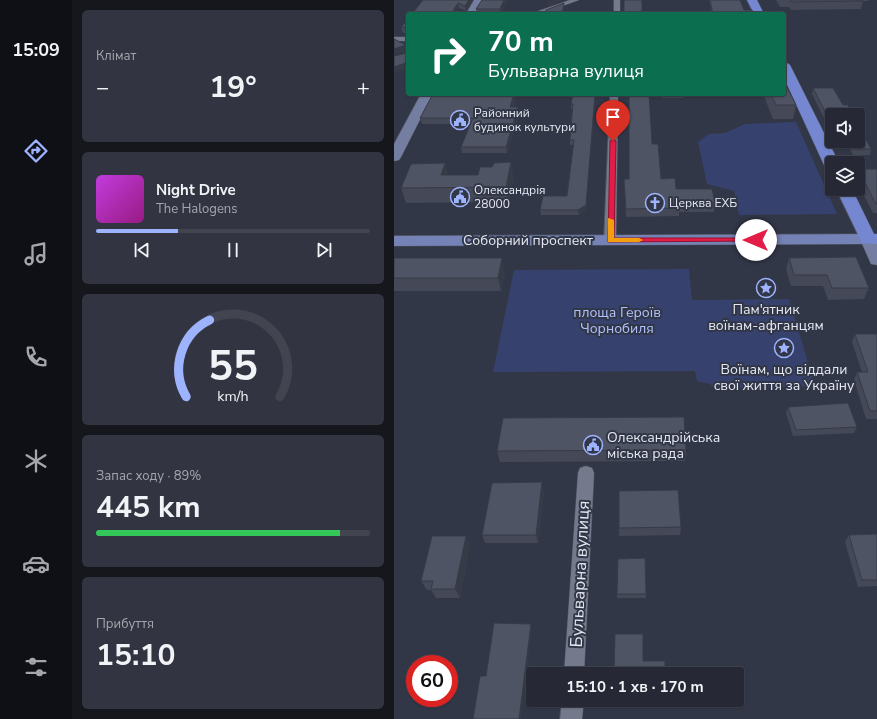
<!DOCTYPE html>
<html lang="uk">
<head>
<meta charset="utf-8">
<style>
  body { margin:0; font-family:"Nunito Sans",sans-serif; background:#323541; color:#f1f3f6; height:100vh; display:flex; flex-direction:column; font-size:15px; white-space:nowrap }
  * { box-sizing:border-box; margin:0 }
  p { font-size:13px; color:#a4a6ad }
  .icon { flex:none; width:22px; height:22px; fill:none; stroke:currentColor; stroke-width:2; stroke-linecap:round; stroke-linejoin:round }
  .map { position:relative; flex:1; overflow:hidden }
  .details { display:flex; flex-direction:column; gap:10px; padding:10px; background:#15171d; width:322px }
  .details>* { flex:none }
  .guide { position:absolute; left:12px; top:12px; width:380px; height:84px; border-radius:4px; box-shadow:0 1px 3px #0004,0 0 0 1px #424550; background:#0b6e4f; color:#fff; overflow:hidden }
  .buttons { position:absolute; left:431px; top:108px; display:grid; gap:8px }
  .buttons a { display:grid; place-items:center; width:40px; height:40px; border-radius:4px; background:#262935; box-shadow:0 1px 3px #0004,0 0 0 1px #424550; font-size:20px }
  .speed { position:absolute; left:12px; top:655px; display:flex; gap:8px; font-size:20px; font-weight:700; text-align:center }
  .speed>* { display:grid; place-content:center; width:52px; height:52px; border-radius:50%; background:#262935; box-shadow:0 1px 3px #0004,0 0 0 1px #424550; line-height:1 }
  .speed .limit { border:6px solid #d22; background:#fff; color:#111 }
  .pin { position:absolute; display:grid; place-items:center; width:34px; height:34px; color:#fff; margin:-41px -17px; border-radius:50% 50% 50% 0; rotate:-45deg; box-shadow:0 0 4px #0007 }
  .pin .icon { rotate:45deg }
  .me { position:absolute; width:44px; margin:-22px; rotate:270deg; stroke-linejoin:round; filter:drop-shadow(0 0 3px #0008) }
  .turn { display:flex; align-items:center; gap:14px; height:84px; padding:0 16px; font-size:18px }
  .turn .icon { width:52px; height:52px; stroke-width:2.5 }
  .turn b { display:block; font-size:28px; line-height:34px }
  .big { font-size:30px; font-weight:700; line-height:1.1 }
  .details .widget { flex:1; display:flex; flex-direction:column; justify-content:center; gap:6px; min-width:0; padding:0 14px; border-radius:6px; background:#323541 }
  .details .dial { align-items:center; gap:0 }
  .dial svg { height:104px; overflow:visible; fill:none; stroke:#424550; stroke-width:7; stroke-linecap:round; text-anchor:middle }
  .dial text { fill:#f1f3f6; stroke:none }
  .song { display:flex; align-items:center; gap:12px }
  .cover { width:48px; height:48px; border-radius:6px; background:linear-gradient(135deg,hsl(290 70% 55%),hsl(310 70% 35%)) }
  .played { height:4px; border-radius:2px; background:linear-gradient(90deg,#9eb3fd 30%,#424550 30%) }
  .keys { display:flex; justify-content:space-around; direction:ltr }
  .heat { display:flex; justify-content:space-between; align-items:center; font-size:22px; direction:ltr }
  .charge { height:6px; border-radius:3px; background:linear-gradient(90deg,#34c759 89%,#424550 0) }
  .trip { position:absolute; left:132px; top:667px; width:218px; height:40px; border-radius:4px; background:#262935; box-shadow:0 1px 3px #0004,0 0 0 1px #424550; font-weight:700; line-height:40px; text-align:center }
  main { display:flex; flex:1; min-height:0 }
  .menu { display:flex; flex-direction:column; width:72px; justify-content:space-around; align-items:center; background:#0f1015; color:#a4a6ad }
  .menu .icon { width:28px; height:28px }
  .menu .current { color:#9eb3fd }
  .menu b { font-size:18px; color:#f1f3f6 }
  .map>svg:first-child { display:block }
  .green { fill:#36426d }
  .lines { fill:none; stroke-linecap:round; stroke-linejoin:round }
  .street-casing { stroke:#4f5360; stroke-width:1 }
  .secondary-casing { stroke:#4f5360; stroke-width:1 }
  .primary-casing { stroke:#4f5360; stroke-width:1 }
  .highway-casing { stroke:#4f5360; stroke-width:1 }
  .street { fill:#747a8c; fill-rule:evenodd }
  .secondary { fill:#747ea0; fill-rule:evenodd }
  .primary { fill:#7482b5; fill-rule:evenodd }
  .highway { fill:#7487d0; fill-rule:evenodd }
  .wall { fill:#444857 }
  .shaded-wall { fill:#373b47 }
  .building { fill:#4f5465; stroke:#373b47 }
  .route { fill:#e11d48; stroke:#92132f }
  .slow { fill:#f59e0b }
  .labels { text-anchor:middle; dominant-baseline:central; stroke-width:4; stroke-linejoin:round; paint-order:stroke }
  .far-poi-label { font-size:12px; fill:#e5e8f2; stroke:#323747; text-anchor:start }
  .street-label { font-size:14px; fill:#e5e8f2; stroke:#323747 }
  .poi-label { font-size:14px; fill:#e5e8f2; stroke:#323747 }
  .park-label { font-size:14px; fill:#b0c2fe; stroke:#323747 }
  .near-street-label { font-size:17px; fill:#e5e8f2; stroke:#323747 }
</style>
</head>
<body>
<main>
<nav class="menu">
<b>15:09</b>
<svg class="icon current" aria-label="directions" viewBox="0 0 24 24"><path d="M12 3l9 9-9 9-9-9zM9 14v-3h6M13 9l2 2-2 2"/></svg>
<svg class="icon" aria-label="music" viewBox="0 0 24 24"><path d="M9 18V5l10-2v13"/><circle cx="6" cy="18" r="3"/><circle cx="16" cy="16" r="3"/></svg>
<svg class="icon" aria-label="phone" viewBox="0 0 24 24"><path d="M5 4h4l2 5-3 2q2 4 5 5l2-3 5 2v4C11 20 4 13 5 4z"/></svg>
<svg class="icon" aria-label="climate" viewBox="0 0 24 24"><path d="M12 3v18M4 7l16 10M4 17L20 7"/></svg>
<svg class="icon" aria-label="car" viewBox="0 0 24 24"><path d="M5 17H2v-5l4-1 3-4h7l3 4 3 1v5h-3M9 17h6M6 11h13"/><circle cx="7" cy="17" r="2"/><circle cx="17" cy="17" r="2"/></svg>
<svg class="icon" aria-label="filters" viewBox="0 0 24 24"><path d="M4 7h16M4 17h16"/><circle cx="9" cy="7" r="2"/><circle cx="15" cy="17" r="2"/></svg>
</nav>
<section class="details">
<div class="widget"><p>Клімат</p>
<div class="heat"><a>−</a><b class="big">19°</b><a>+</a></div>
</div>
<div class="widget">
<div class="song"><i class="cover"></i><div><b>Night Drive</b><p>The Halogens</p></div></div>
<div class="played"></div>
<div class="keys"><svg class="icon" aria-label="previous" viewBox="0 0 24 24"><path d="M18 5L8 12l10 7zM5 5v14"/></svg><svg class="icon" aria-label="pause" viewBox="0 0 24 24"><path d="M8 5v14M16 5v14"/></svg><svg class="icon" aria-label="next" viewBox="0 0 24 24"><path d="M6 5l10 7-10 7zM19 5v14"/></svg></div>
</div>
<div class="widget dial"><svg viewBox="0 0 100 80">
<path d="M14 69A42 42 0 1 1 86 69"/>
<path d="M14 69A42 42 0 0 1 32 10" stroke="#9eb3fd"/>
<text x="50" y="56" font-size="32" font-weight="700">55</text>
<text x="50" y="72" font-size="11">km/h</text>
</svg></div>
<div class="widget"><p>Запас ходу · 89%</p><b class="big">445 km</b><div class="charge"></div></div>
<div class="widget"><p>Прибуття</p><b class="big">15:10</b></div>
</section>
<div class="map">
<svg width="483" height="719" viewBox="0 0 483 719">
  <rect width="100%" height="100%" fill="#323747"/>
  <path class="green" d="M 402,122 L 443,214 L 345,215 L 340,191 L 313,184 L 304,142 L 315,134 L 331,133 L 351,124 Z
    M 295,269 L 298,300 L 395,299 L 421,386 L 322,389 L 316,384 L 303,381 L 301,371 L 99,372 L 120,270 Z"/>
  <g class="lines">
    <g class="street-casing">
      <path id="street" d="M 176,0 L 185,0 L 146,14 L 136,14 Z
        M 220,0 L 226,0 L 226,14 L 220,14 Z
        M 0,37 L 14,37 L 14,41 L 0,41 Z
        M 216,94 L 224,94 L 222,240 L 216,243 L 210,240 Z
        M 192,466 L 198,468 L 200,473 L 190,674 L 170,674 L 184,473 L 186,468 Z
        M 168,700 L 190,700 L 188,719 L 166,719 Z"/>
    </g>
    <g class="secondary-casing">
      <path id="secondary" d="M 80,0 L 90,0 L 82,14 L 72,14 Z
        M 27,94 L 39,94 L 7,157 L 5,160 L 0,161 L 0,144 Z
        M 474,234 L 480,235 L 483,241 L 483,265 L 477,264 L 466,239 L 468,235 Z"/>
    </g>
    <g class="primary-casing">
      <path id="primary" d="M 474,234 L 480,235 L 483,239 L 480,243 L 474,244 L 0,246 L 0,236 Z"/>
    </g>
    <g class="highway-casing">
      <path id="highway" d="M 353,0 L 363,0 L 370,14 L 360,14 Z
        M 390,61 L 396,65 L 445,163 L 438,163 L 438,170 L 433,168 L 430,165 L 390,78 Z
        M 442,189 L 458,189 L 480,234 L 483,234 L 483,244 L 468,243 Z"/>
    </g>
    <use href="#street" class="street"/>
    <use href="#secondary" class="secondary"/>
    <use href="#primary" class="primary"/>
    <use href="#highway" class="highway"/>
  </g>
  <path class="wall" d="M 29,0 L 79,0 L 72,11 L 65,8 L 61,14 L 18,14 Z
    M 114,0 L 107,14 L 83,14 L 82,9 Z
    M 315,0 L 346,0 L 350,10 L 359,14 L 318,14 Z
    M 382,0 L 475,0 L 474,1 L 469,1 L 467,9 L 397,10 L 395,7 L 386,7 Z
    M 14,19 L 14,33 L 9,33 L 7,27 Z
    M 419,88 L 449,105 L 438,115 L 438,134 L 418,94 Z
    M 179,94 L 192,210 L 185,215 L 147,215 L 146,210 L 173,196 L 180,145 L 176,145 L 176,140 L 178,109 L 177,109 L 177,104 Z
    M 268,94 L 290,94 L 289,98 L 268,98 Z
    M 369,94 L 390,94 L 402,105 L 399,119 L 379,119 Z
    M 122,97 L 119,107 L 125,113 L 113,153 L 68,153 L 67,147 L 76,124 L 28,124 L 26,118 Z
    M 452,141 L 464,141 L 477,149 L 476,155 L 459,155 Z
    M 258,144 L 267,179 L 282,189 L 321,203 L 320,212 L 285,212 L 285,216 L 232,217 L 230,179 L 235,179 Z
    M 51,163 L 54,175 L 120,177 L 114,202 L 12,203 L 7,188 Z
    M 464,169 L 483,169 L 483,213 L 479,213 L 464,184 Z
    M 0,258 L 111,271 L 107,291 L 0,291 Z
    M 395,258 L 475,288 L 470,299 L 434,300 L 429,286 L 397,286 L 392,269 Z
    M 461,334 L 483,334 L 483,419 L 472,419 L 460,380 L 463,372 L 468,372 L 458,342 Z
    M 394,407 L 463,427 L 460,433 L 399,436 L 392,413 Z
    M 292,450 L 291,461 L 106,462 L 103,451 Z
    M 150,491 L 144,543 L 91,543 L 88,535 Z
    M 287,527 L 286,535 L 225,536 L 225,528 Z
    M 483,534 L 483,586 L 464,587 L 451,542 L 455,535 Z
    M 76,545 L 66,598 L 42,598 L 37,590 L 33,590 L 27,581 Z
    M 223,594 L 252,594 L 252,598 L 223,598 Z"/>
  <path class="shaded-wall" d="M 75,0 L 79,0 L 72,11 L 71,6 Z
    M 110,0 L 114,0 L 107,14 L 106,9 Z
    M 156,0 L 171,0 L 154,6 L 154,1 Z
    M 64,3 L 65,8 L 61,14 L 57,14 Z
    M 170,3 L 170,7 L 169,14 L 168,14 Z
    M 12,45 L 14,51 L 0,55 L 0,49 Z
    M 14,62 L 14,68 L 0,73 L 0,67 Z
    M 120,94 L 121,94 L 122,97 L 117,113 L 116,107 Z
    M 201,94 L 202,94 L 192,210 L 185,215 L 184,210 Z
    M 124,107 L 125,113 L 113,153 L 112,147 Z
    M 117,162 L 120,177 L 114,202 L 112,187 Z
    M 51,163 L 55,178 L 47,175 Z
    M 108,258 L 111,271 L 107,291 L 104,278 Z
    M 148,482 L 150,491 L 144,543 L 142,535 Z
    M 72,536 L 76,545 L 66,598 L 61,589 Z
    M 137,624 L 138,626 L 127,719 L 125,719 Z"/>
  <path class="building" d="M 29,0 L 75,0 L 71,6 L 64,3 L 57,14 L 18,14 Z
    M 88,0 L 110,0 L 106,9 L 82,9 Z
    M 230,0 L 248,0 L 248,14 L 230,14 Z
    M 316,0 L 346,0 L 350,10 L 358,10 L 359,14 L 319,14 Z
    M 397,0 L 467,0 L 469,1 L 398,2 Z
    M 170,3 L 168,14 L 151,14 L 152,10 Z
    M 14,19 L 14,27 L 7,27 Z
    M 0,39 L 12,45 L 0,49 Z
    M 14,46 L 14,62 L 0,67 L 0,56 L 13,53 Z
    M 390,81 L 402,105 L 382,105 L 377,94 L 390,94 Z
    M 419,88 L 439,88 L 449,105 L 454,105 L 459,115 L 438,115 L 438,125 Z
    M 39,94 L 120,94 L 116,107 L 124,107 L 112,147 L 67,147 L 79,118 L 26,118 Z
    M 179,94 L 201,94 L 192,205 L 184,210 L 146,210 L 149,196 L 173,196 L 180,140 L 176,140 L 179,104 L 177,104 Z
    M 235,94 L 255,94 L 258,144 L 264,144 L 267,179 L 281,178 L 282,189 L 318,189 L 321,203 L 285,204 L 285,208 L 232,209 L 230,179 L 235,179 Z
    M 464,124 L 477,149 L 461,149 L 456,141 L 464,141 Z
    M 117,162 L 112,187 L 7,188 L 17,164 L 51,163 L 47,175 L 84,175 L 86,167 L 98,167 L 100,163 Z
    M 464,169 L 483,169 L 483,204 L 482,204 Z
    M 462,257 L 475,288 L 438,288 L 433,275 L 400,275 L 395,258 Z
    M 0,258 L 108,258 L 104,278 L 0,278 Z
    M 461,334 L 483,334 L 483,411 L 476,411 L 463,372 L 474,372 Z
    M 454,403 L 463,427 L 402,430 L 394,407 Z
    M 290,417 L 292,450 L 103,451 L 109,418 Z
    M 148,482 L 142,535 L 88,535 L 98,483 Z
    M 284,490 L 287,527 L 225,528 L 225,491 Z
    M 483,534 L 483,580 L 468,580 L 455,535 Z
    M 38,536 L 72,536 L 61,589 L 37,589 L 39,581 L 27,581 Z
    M 251,558 L 252,594 L 223,594 L 224,559 Z
    M 100,623 L 137,624 L 125,719 L 79,719 L 86,676 L 92,676 Z
    M 221,634 L 249,634 L 249,661 L 271,661 L 271,674 L 220,674 Z"/>
  <path class="route" d="M 219,139 L 222,141 L 220,238 L 362,238 L 366,240 L 364,241 L 214,242 L 216,141 Z"/>
  <path class="slow" d="M 214,218 L 220,220 L 220,238 L 245,238 L 249,240 L 245,242 L 214,242 Z"/>
  <defs>
    <g id="civic-ring" transform="scale(1)"><circle r="9.5" fill="#323747" stroke="#9eb3fd" stroke-width="1.5"/><path d="M-.6-6.5H3V-4.5H.6V-3L4-1V1h2V6H-6V1h2V-1L-.6-3ZM-1.2 2.5V6h2.4V2.5Z" fill="#9eb3fd"/></g>
    <g id="church-ring" transform="scale(1)"><circle r="9.5" fill="#323747" stroke="#9eb3fd" stroke-width="1.5"/><path d="M-1.2-6h2.4v3.5h3.3v2.4h-3.3V6h-2.4V-.1h-3.3v-2.4h3.3Z" fill="#9eb3fd"/></g>
    <g id="sight-ring" transform="scale(1)"><circle r="9.5" fill="#323747" stroke="#9eb3fd" stroke-width="1.5"/><path d="M0-6L1.8-2.2L6-1.7L2.9 1.2L3.7 5.4L0 3.3L-3.7 5.4L-2.9 1.2L-6-1.7L-1.8-2.2Z" fill="#9eb3fd"/></g>
  </defs>
  <g fill-rule="evenodd">
    <use href="#civic-ring" x="66" y="120"/>
    <use href="#civic-ring" x="66" y="197"/>
    <use href="#church-ring" x="261" y="203"/>
    <use href="#sight-ring" x="372" y="288"/>
    <use href="#sight-ring" x="390" y="348"/>
    <use href="#civic-ring" x="199" y="445"/>
  </g>
  <g class="labels">
    <g class="far-poi-label">
      <text x="80" y="113">Районний<tspan x="80" dy="14">будинок культури</tspan></text>
      <text x="80" y="190">Олександрія<tspan x="80" dy="14">28000</tspan></text>
      <text x="275" y="203">Церква ЕХБ</text>
    </g>
    <g class="street-label">
      <text x="134" y="240">Соборний проспект</text>
    </g>
    <g class="poi-label">
      <text x="372" y="309">Пам'ятник<tspan x="372" dy="16">воїнам-афганцям</tspan></text>
      <text x="390" y="369">Воїнам, що віддали<tspan x="390" dy="16">свої життя за Україну</tspan></text>
      <text x="213" y="437" text-anchor="start">Олександрійська<tspan x="213" dy="16">міська рада</tspan></text>
    </g>
    <g class="park-label">
      <text x="223" y="312">площа Героїв<tspan x="223" dy="16">Чорнобиля</tspan></text>
    </g>
    <g class="near-street-label">
      <text transform="translate(186 574) rotate(-87)">Бульварна вулиця</text>
    </g>
  </g>
</svg>
<div class="buttons">
<a><svg class="icon" aria-label="sound" viewBox="0 0 24 24"><path d="M4 9h4l5-4v14l-5-4H4zM17 9q2 3 0 6"/></svg></a>
<a><svg class="icon" aria-label="layers" viewBox="0 0 24 24"><path d="M12 4l9 5-9 5-9-5zM3 14l9 5 9-5"/></svg></a>
</div>
<div class="speed"><div class="limit">60</div></div>
<div class="pin" style="left:219px;top:141px;background:#d93025"><svg class="icon" aria-label="arrive" viewBox="0 0 24 24"><path d="M6 21V4h12l-3 4 3 4H6"/></svg></div>
<svg class="me" style="left:362px;top:240px" viewBox="-20 -20 40 40"><circle r="19" fill="#fff"/><path d="M0-13L10 11 0 6-10 11z" fill="#e11d48"/></svg>
<div class="trip">15:10 · 1 хв · 170 m</div>
<div class="guide">
<div class="turn"><svg class="icon" aria-label="right" viewBox="0 0 24 24"><path d="M7 20v-9h11M14 6l5 5-5 5"/></svg><div><b>70 m</b>Бульварна вулиця</div></div>
</div>
</div>
</main>
</body>
</html>
